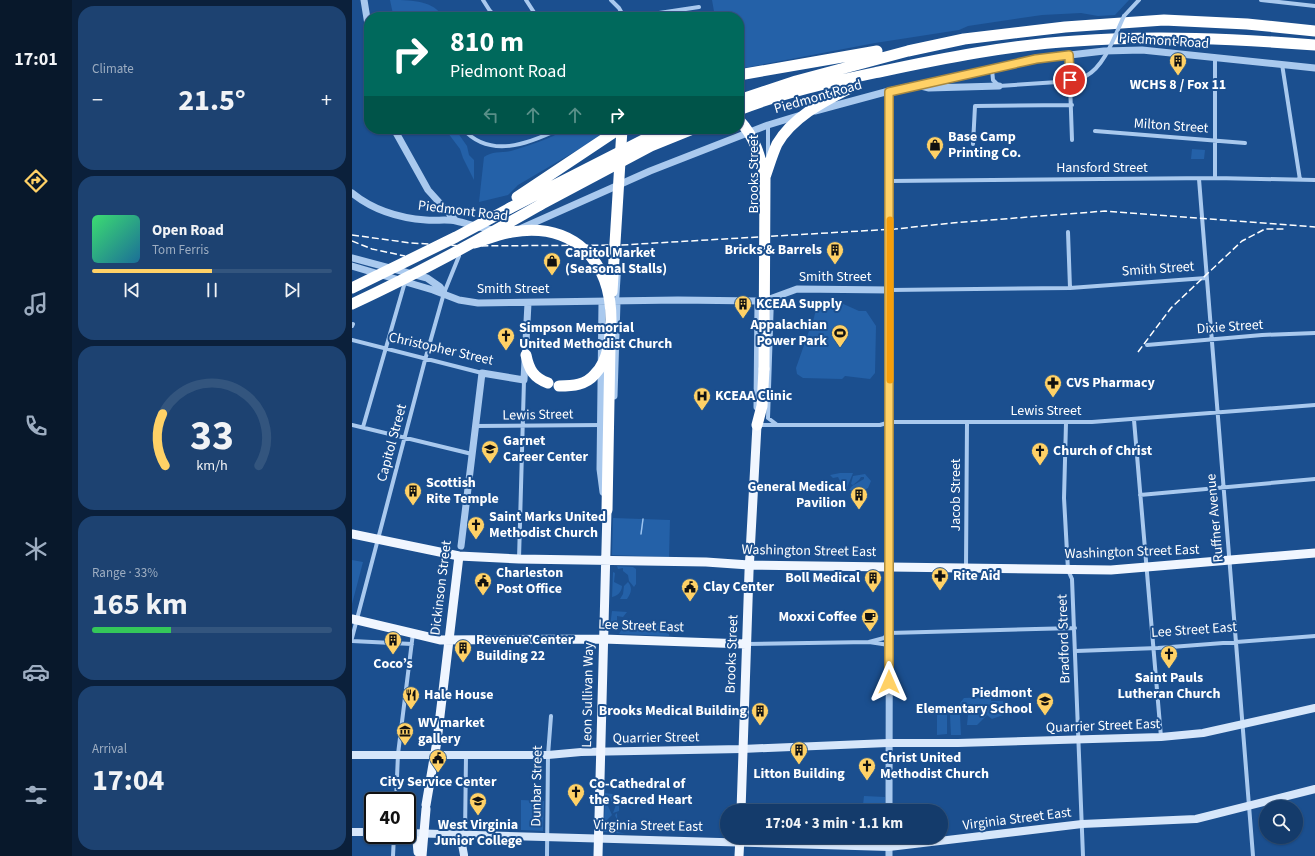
<!DOCTYPE html>
<html lang="en">
<head>
<meta charset="utf-8">
<style>
  body { margin:0; font-family:"Source Sans 3",sans-serif; background:#1d4271; color:#f1f3f6; height:100vh; display:flex; flex-direction:column; font-size:15px; white-space:nowrap }
  * { box-sizing:border-box; margin:0 }
  p { font-size:13px; color:#9dadc1 }
  .icon { flex:none; width:22px; height:22px; fill:none; stroke:currentColor; stroke-width:2; stroke-linecap:round; stroke-linejoin:round }
  .map { position:relative; flex:1; overflow:hidden }
  .details { display:flex; flex-direction:column; gap:6px; padding:6px; background:#0b203b; width:280px }
  .details>* { flex:none }
  .top-card { position:absolute; left:12px; top:12px; width:380px; height:122px; border-radius:16px; box-shadow:0 1px 3px #0004,0 0 0 1px #33557e; background:#00695c; color:#fff; overflow:hidden }
  .tools { position:absolute; left:907px; top:800px; display:grid; gap:8px }
  .tools a { display:grid; place-items:center; width:44px; height:44px; border-radius:50%; background:#143b6b; box-shadow:0 1px 3px #0004,0 0 0 1px #33557e; font-size:20px }
  .speed { position:absolute; left:12px; top:792px; display:flex; gap:8px; font-size:20px; font-weight:700; text-align:center }
  .speed>* { display:grid; place-content:center; width:52px; height:52px; border-radius:50%; background:#143b6b; box-shadow:0 1px 3px #0004,0 0 0 1px #33557e; line-height:1 }
  .speed .limit { border:2px solid #111; border-radius:6px; background:#fff; color:#111 }
  .pin { position:absolute; display:grid; place-items:center; width:34px; height:34px; color:#fff; margin:-17px; border:2px solid #fff; border-radius:50%; box-shadow:0 1px 4px #0007 }
  .me { position:absolute; width:44px; margin:-22px; rotate:0deg; stroke-linejoin:round; filter:drop-shadow(0 0 3px #0008) }
  .turn { display:flex; align-items:center; gap:14px; height:84px; padding:0 20px; font-size:18px }
  .turn .icon { width:52px; height:52px; stroke-width:2.5 }
  .turn b { display:block; font-size:28px; line-height:34px }
  .lanes { display:flex; align-items:center; height:38px; padding:0 20px; background:#0003; justify-content:center; gap:20px; direction:ltr }
  .lanes .off { opacity:.35 }
  .big { font-size:30px; font-weight:700; line-height:1.1 }
  .details .tile { flex:1; display:flex; flex-direction:column; justify-content:center; gap:6px; min-width:0; padding:0 14px; border-radius:16px; background:#1d4271 }
  .details .dial { align-items:center; gap:0 }
  .dial svg { height:104px; overflow:visible; fill:none; stroke:#33557e; stroke-width:7; stroke-linecap:round; text-anchor:middle }
  .dial text { fill:#f1f3f6; stroke:none }
  .song { display:flex; align-items:center; gap:12px }
  .cover { width:48px; height:48px; border-radius:6px; background:linear-gradient(135deg,hsl(140 70% 55%),hsl(200 70% 35%)) }
  .played { height:4px; border-radius:2px; background:linear-gradient(90deg,#ffd166 50%,#33557e 50%) }
  .keys { display:flex; justify-content:space-around; direction:ltr }
  .heat { display:flex; justify-content:space-between; align-items:center; font-size:22px; direction:ltr }
  .charge { height:6px; border-radius:3px; background:linear-gradient(90deg,#34c759 33%,#33557e 0) }
  .trip { position:absolute; left:368px; top:804px; width:228px; height:40px; border-radius:20px; background:#143b6b; box-shadow:0 1px 3px #0004,0 0 0 1px #33557e; font-weight:700; line-height:40px; text-align:center }
  main { display:flex; flex:1; min-height:0 }
  .tabs { display:flex; flex-direction:column; width:72px; justify-content:space-around; align-items:center; background:#08182b; color:#9dadc1 }
  .tabs .icon { width:28px; height:28px }
  .tabs .current { color:#ffd166 }
  .tabs b { font-size:18px; color:#f1f3f6 }
  .map>svg:first-child { display:block }
  .green { fill:#2461a8 }
  .lines { fill:none; stroke-linecap:round; stroke-linejoin:round }
  .stream { stroke:#9cc4f0; stroke-width:1.5 }
  .minor { stroke:#a9c9ee; stroke-width:4 }
  .tertiary { stroke:#a9c9ee; stroke-width:7 }
  .secondary { stroke:#d6e6fa; stroke-width:8 }
  .primary { stroke:#f0f6ff; stroke-width:9 }
  .motorway { stroke:#fff; stroke-width:11 }
  .rail { stroke:#fff; stroke-width:1.5; stroke-dasharray:7 3; stroke-linecap:butt }
  .minor-bridge { stroke:#a9c9ee; stroke-width:4 }
  .motorway-bridge { stroke:#fff; stroke-width:11 }
  .route-casing { stroke:#a68842; stroke-width:10 }
  .route { stroke:#ffd166; stroke-width:7 }
  .slow { stroke:#f59e0b; stroke-width:7 }
  .labels { text-anchor:middle; dominant-baseline:central; stroke-width:4; stroke-linejoin:round; paint-order:stroke }
  .street-label { font-size:14px; fill:#fff; stroke:#1b4f8f }
  .poi-label { font-size:14px; font-weight:bold; fill:#fff; stroke:#1b4f8f; text-anchor:start }
</style>
</head>
<body>
<main>
<nav class="tabs">
<b>17:01</b>
<svg class="icon current" aria-label="directions" viewBox="0 0 24 24"><path d="M12 3l9 9-9 9-9-9zM9 14v-3h6M13 9l2 2-2 2"/></svg>
<svg class="icon" aria-label="music" viewBox="0 0 24 24"><path d="M9 18V5l10-2v13"/><circle cx="6" cy="18" r="3"/><circle cx="16" cy="16" r="3"/></svg>
<svg class="icon" aria-label="phone" viewBox="0 0 24 24"><path d="M5 4h4l2 5-3 2q2 4 5 5l2-3 5 2v4C11 20 4 13 5 4z"/></svg>
<svg class="icon" aria-label="climate" viewBox="0 0 24 24"><path d="M12 3v18M4 7l16 10M4 17L20 7"/></svg>
<svg class="icon" aria-label="car" viewBox="0 0 24 24"><path d="M5 17H2v-5l4-1 3-4h7l3 4 3 1v5h-3M9 17h6M6 11h13"/><circle cx="7" cy="17" r="2"/><circle cx="17" cy="17" r="2"/></svg>
<svg class="icon" aria-label="filters" viewBox="0 0 24 24"><path d="M4 7h16M4 17h16"/><circle cx="9" cy="7" r="2"/><circle cx="15" cy="17" r="2"/></svg>
</nav>
<section class="details">
<div class="tile"><p>Climate</p>
<div class="heat"><a>−</a><b class="big">21.5°</b><a>+</a></div>
</div>
<div class="tile">
<div class="song"><i class="cover"></i><div><b>Open Road</b><p>Tom Ferris</p></div></div>
<div class="played"></div>
<div class="keys"><svg class="icon" aria-label="previous" viewBox="0 0 24 24"><path d="M18 5L8 12l10 7zM5 5v14"/></svg><svg class="icon" aria-label="pause" viewBox="0 0 24 24"><path d="M8 5v14M16 5v14"/></svg><svg class="icon" aria-label="next" viewBox="0 0 24 24"><path d="M6 5l10 7-10 7zM19 5v14"/></svg></div>
</div>
<div class="tile dial"><svg viewBox="0 0 100 80">
<path d="M14 69A42 42 0 1 1 86 69"/>
<path d="M14 69A42 42 0 0 1 12 29" stroke="#ffd166"/>
<text x="50" y="56" font-size="32" font-weight="700">33</text>
<text x="50" y="72" font-size="11">km/h</text>
</svg></div>
<div class="tile"><p>Range · 33%</p><b class="big">165 km</b><div class="charge"></div></div>
<div class="tile"><p>Arrival</p><b class="big">17:04</b></div>
</section>
<div class="map">
<svg width="963" height="856" viewBox="0 0 963 856">
  <rect width="100%" height="100%" fill="#1b4f8f"/>
  <path class="green" d="M 38,0 C 56,0 79,0 89,14 L 88,17 L 38,17 L 41,14 Z
    M 360,0 L 777,0 L 763,15 L 746,16 L 729,13 L 690,15 L 616,26 L 607,30 L 523,43 L 387,69 L 387,17 L 363,17 Z
    M 93,129 L 103,129 L 115,146 L 117,155 L 122,160 L 122,180 L 111,158 L 108,149 Z
    M 215,129 L 256,129 L 234,145 L 166,185 L 156,195 L 127,202 L 132,157 C 140,151 149,153 159,151 C 178,145 198,139 215,129 Z
    M 840,149 L 853,150 L 852,159 L 839,159 Z
    M 466,302 L 487,302 L 507,311 L 514,311 L 524,326 L 523,373 L 518,379 L 493,376 L 490,379 L 451,378 L 445,374 L 444,368 L 457,331 L 459,329 Z
    M 488,473 L 501,473 L 494,490 L 489,491 L 478,486 L 486,485 L 488,481 L 486,477 L 481,478 L 478,475 Z
    M 513,474 L 519,481 L 516,488 L 510,491 L 497,490 L 500,486 L 512,479 L 512,477 L 509,477 L 507,480 L 501,485 L 499,484 L 501,476 Z
    M 261,518 L 318,520 L 317,557 L 260,555 Z
    M 0,560 L 11,562 L 0,604 Z
    M 265,566 L 281,567 L 284,569 L 284,584 L 282,587 L 277,581 L 276,575 L 271,571 L 271,568 L 266,569 Z
    M 261,572 L 263,573 L 262,582 L 270,586 C 270,592 265,596 260,597 Z
    M 276,582 C 281,588 279,593 275,599 L 268,599 L 271,594 L 272,586 Z
    M 260,611 L 275,612 L 271,617 L 265,616 L 265,622 L 262,626 L 258,626 Z
    M 307,623 L 308,631 L 317,634 L 317,636 L 267,634 L 271,627 L 276,630 L 279,628 L 284,630 L 289,628 L 291,630 L 297,628 L 301,631 Z
    M 639,697 L 639,701 L 651,701 L 651,715 L 640,719 L 635,715 L 625,725 L 615,725 L 616,715 L 607,707 L 608,703 L 612,698 Z
    M 595,714 L 595,734 L 585,735 L 585,715 Z
    M 598,715 L 608,715 L 609,735 L 599,735 Z
    M 253,793 L 267,795 L 267,811 L 261,813 L 264,805 L 262,802 L 253,800 Z
    M 512,796 L 533,797 L 533,805 L 511,805 Z
    M 169,800 L 192,801 L 191,831 L 169,830 Z
    M 256,801 L 258,803 L 256,806 L 260,815 L 252,823 L 253,802 Z
    M 265,813 L 266,832 L 274,834 L 252,832 L 252,825 L 260,829 L 263,827 L 265,820 L 263,815 Z"/>
  <g class="lines">
    <path class="stream" d="M 289,534 L 291,519"/>
    <path class="minor" d="M 131,0 L 138,11 L 144,17
      M 174,0 L 185,17
      M 259,0 L 267,8 L 272,17
      M 909,0 L 963,6
      M 772,16 L 787,0
      M 296,17 L 307,13 L 347,7
      M 717,55 L 720,140
      M 863,57 L 863,178
      M 930,64 L 948,180
      M 640,69 L 641,80 L 647,86 L 706,82
      M 537,91 L 538,290 L 718,288 L 854,278
      M 111,129 C 138,159 176,144 207,129
      M 743,131 L 893,143
      M 621,144 L 623,106 L 720,105
      M 416,156 L 416,125
      M 847,179 L 901,856
      M 538,181 L 863,178 L 963,180
      M 716,232 L 718,288
      M 420,298 L 416,418 L 424,424
      M 265,302 L 267,270
      M 0,326 L 1,324
      M 0,340 L 130,373
      M 795,345 L 910,335 L 963,333
      M 782,420 L 809,737
      M 714,423 L 712,498 L 716,570 L 720,579 L 731,856
      M 0,425 L 120,454
      M 407,425 L 528,425 L 538,422 L 740,422 L 963,405
      M 123,426 L 249,425
      M 11,427 L 53,282
      M 788,495 L 963,479
      M 167,559 L 172,380
      M 614,568 L 615,422
      M 0,638 L 73,360 L 92,293 L 107,256
      M 0,641 L 60,644
      M 517,642 L 532,638 L 537,633 L 723,628
      M 394,644 L 517,642 L 537,645
      M 724,651 L 806,648 L 963,636
      M 44,801 L 46,754 L 61,633
      M 113,836 L 114,756
      M 41,856 L 42,835
      M 195,856 L 196,755 L 199,716"/>
    <path class="tertiary" d="M 12,0 L 17,31
      M 569,86 L 577,88 L 647,86
      M 463,111 L 537,91 L 684,59 L 752,51 L 790,50 L 963,68
      M 42,129 L 76,190 L 104,221
      M 0,193 C 21,210 46,218 74,220 C 84,221 95,219 104,221 C 118,224 130,229 143,230
      M 170,228 L 298,171 L 416,125 L 449,115
      M 0,258 L 75,278 L 88,287 L 92,293
      M 0,266 L 81,290 L 107,300 L 126,303 L 326,300 L 406,301 L 415,300 L 445,289 L 538,290 L 537,811
      M 250,302 L 248,469 L 251,492
      M 262,396 L 265,302
      M 405,407 L 406,301
      M 109,546 L 130,373 L 172,380 L 176,303
      M 537,837 L 537,856"/>
    <path class="secondary" d="M 0,755 L 196,755 L 229,752 L 390,749 L 536,743 L 606,743 L 809,737 L 851,733 L 963,708
      M 0,832 L 21,832
      M 55,833 L 537,847 L 730,824 L 844,819 L 963,789
      M 100,837 L 109,839 L 112,855"/>
    <path class="primary" d="M 0,534 L 107,556 L 167,559 L 354,562 L 397,565 L 759,570 L 963,553
      M 0,619 L 89,640 L 251,639 L 394,644
      M 74,805 L 85,741 L 107,556
      M 389,811 L 397,572 L 405,425
      M 54,835 L 65,841 L 66,852
      M 70,856 L 74,809
      M 246,856 L 255,510
      M 387,856 L 388,837"/>
    <path class="motorway" d="M 387,75 L 525,51
      M 387,100 L 444,81 L 556,51 L 612,39 L 713,27 L 812,20 L 895,24 L 963,31
      M 387,110 C 432,92 480,82 527,72 C 592,58 658,45 724,41 C 804,35 884,39 963,45
      M 165,197 L 267,129
      M 188,205 L 299,146 L 341,129
      M 158,208 L 313,129
      M 174,355 C 177,370 182,378 196,383
      M 405,425 L 410,406 L 412,369
      M 255,510 L 258,346"/>
    <path class="rail" d="M 0,235 L 59,243 L 111,246 L 270,245 L 543,229 L 600,223 L 753,211 L 963,227
      M 0,241 L 20,249 L 53,256
      M 786,352 L 819,308 L 890,241 L 913,229 L 933,229"/>
    <path class="minor-bridge" d="M 706,82 C 715,80 726,81 734,76 C 753,66 763,35 772,16"/>
    <path class="motorway-bridge" d="M 387,120 C 403,137 408,156 413,177 L 412,369
      M 413,177 C 417,166 420,155 425,144 C 440,118 470,102 496,89
      M 122,243 C 135,239 147,234 160,232 C 221,222 259,260 259,320 C 258,339 257,360 243,374 C 234,385 221,386 207,386
      M 0,288 L 104,237 L 158,208
      M 260,292 L 270,129
      M 0,304 C 65,274 127,240 188,205"/>
  </g>
  <g class="lines">
    <g class="route-casing">
      <path id="route" d="M 537,682 L 537,92 L 684,59 L 717,55 L 718,80"/>
    </g>
    <use href="#route" class="route"/>
    <path class="slow" d="M 538,380 L 538,220"/>
  </g>
  <defs>
    <g id="building-pin" transform="scale(0.9)"><path d="M0 17L-7.5 6A9.5 9.5 0 1 1 7.5 6Z" fill="#ffd166" stroke="#1b4f8f"/><path d="M-4-6H4V6H1V3H-1V6H-4ZM-2.5-4.3h1.7v1.8h-1.7ZM.8-4.3h1.7v1.8H.8ZM-2.5-1h1.7V.8h-1.7ZM.8-1h1.7V.8H.8Z" fill="#111"/></g>
    <g id="shop-pin" transform="scale(0.9)"><path d="M0 17L-7.5 6A9.5 9.5 0 1 1 7.5 6Z" fill="#ffd166" stroke="#1b4f8f"/><path d="M-5-2.5h2.3a2.7 3.5 0 0 1 5.4 0H5L5.5 6h-11ZM-1.5-2.5h3a1.5 2.3 0 0 0-3 0Z" fill="#111"/></g>
    <g id="stadium-pin" transform="scale(0.9)"><path d="M0 17L-7.5 6A9.5 9.5 0 1 1 7.5 6Z" fill="#ffd166" stroke="#1b4f8f"/><path d="M0-5a6.5 5 0 1 0 0 10a6.5 5 0 1 0 0-10ZM-3.5-1.8h7v3.6h-7Z" fill="#111"/></g>
    <g id="church-pin" transform="scale(0.9)"><path d="M0 17L-7.5 6A9.5 9.5 0 1 1 7.5 6Z" fill="#ffd166" stroke="#1b4f8f"/><path d="M-1.2-6h2.4v3.5h3.3v2.4h-3.3V6h-2.4V-.1h-3.3v-2.4h3.3Z" fill="#111"/></g>
    <g id="pharmacy-pin" transform="scale(0.9)"><path d="M0 17L-7.5 6A9.5 9.5 0 1 1 7.5 6Z" fill="#ffd166" stroke="#1b4f8f"/><path d="M-2-6h4v4h4v4h-4v4h-4v-4h-4v-4h4Z" fill="#111"/></g>
    <g id="hospital-pin" transform="scale(0.9)"><path d="M0 17L-7.5 6A9.5 9.5 0 1 1 7.5 6Z" fill="#ffd166" stroke="#1b4f8f"/><path d="M-5-5h3v3.5h4V-5h3V5h-3V1.5h-4V5h-3Z" fill="#111"/></g>
    <g id="school-pin" transform="scale(0.9)"><path d="M0 17L-7.5 6A9.5 9.5 0 1 1 7.5 6Z" fill="#ffd166" stroke="#1b4f8f"/><path d="M0-5L7-2L0 1L-7-2ZM-4 1L0 2.5L4 1V4Q0 6-4 4Z" fill="#111"/></g>
    <g id="civic-pin" transform="scale(0.9)"><path d="M0 17L-7.5 6A9.5 9.5 0 1 1 7.5 6Z" fill="#ffd166" stroke="#1b4f8f"/><path d="M-.6-6.5H3V-4.5H.6V-3L4-1V1h2V6H-6V1h2V-1L-.6-3ZM-1.2 2.5V6h2.4V2.5Z" fill="#111"/></g>
    <g id="cafe-pin" transform="scale(0.9)"><path d="M0 17L-7.5 6A9.5 9.5 0 1 1 7.5 6Z" fill="#ffd166" stroke="#1b4f8f"/><path d="M-5.5-4.5H6V0H3Q3 3.5 0 3.5H-2.5Q-5.5 3.5-5.5 0ZM3-3.2v2h1.7v-2ZM-6 4.5H4V6H-6Z" fill="#111"/></g>
    <g id="restaurant-pin" transform="scale(0.9)"><path d="M0 17L-7.5 6A9.5 9.5 0 1 1 7.5 6Z" fill="#ffd166" stroke="#1b4f8f"/><path d="M-5-6h1v4h1v-4h1v4h1v-4h1v5L-1.5 .5V6h-2V.5L-5-1ZM5-6V6H3V1.5H1.5Q1.5-4 5-6Z" fill="#111"/></g>
    <g id="museum-pin" transform="scale(0.9)"><path d="M0 17L-7.5 6A9.5 9.5 0 1 1 7.5 6Z" fill="#ffd166" stroke="#1b4f8f"/><path d="M0-6L6-3V-2H-6V-3ZM-5-1h2V3h-2ZM-1-1h2V3h-2ZM3-1h2V3H3ZM-6 4H6V6H-6Z" fill="#111"/></g>
    <g id="university-pin" transform="scale(0.9)"><path d="M0 17L-7.5 6A9.5 9.5 0 1 1 7.5 6Z" fill="#ffd166" stroke="#1b4f8f"/><path d="M0-5L7-2L0 1L-7-2ZM-4 1L0 2.5L4 1V4Q0 6-4 4Z" fill="#111"/></g>
  </defs>
  <g fill-rule="evenodd">
    <use href="#building-pin" x="826" y="61"/>
    <use href="#shop-pin" x="583" y="145"/>
    <use href="#building-pin" x="483" y="250"/>
    <use href="#shop-pin" x="200" y="261"/>
    <use href="#building-pin" x="391" y="304"/>
    <use href="#stadium-pin" x="488" y="333"/>
    <use href="#church-pin" x="154" y="336"/>
    <use href="#pharmacy-pin" x="701" y="383"/>
    <use href="#hospital-pin" x="350" y="396"/>
    <use href="#school-pin" x="138" y="449"/>
    <use href="#church-pin" x="688" y="451"/>
    <use href="#building-pin" x="61" y="491"/>
    <use href="#building-pin" x="507" y="495"/>
    <use href="#church-pin" x="124" y="525"/>
    <use href="#pharmacy-pin" x="588" y="576"/>
    <use href="#building-pin" x="521" y="578"/>
    <use href="#civic-pin" x="131" y="581"/>
    <use href="#civic-pin" x="338" y="587"/>
    <use href="#cafe-pin" x="518" y="617"/>
    <use href="#building-pin" x="41" y="640"/>
    <use href="#building-pin" x="111" y="648"/>
    <use href="#church-pin" x="817" y="654"/>
    <use href="#restaurant-pin" x="59" y="695"/>
    <use href="#school-pin" x="693" y="701"/>
    <use href="#building-pin" x="408" y="711"/>
    <use href="#museum-pin" x="53" y="731"/>
    <use href="#building-pin" x="447" y="750"/>
    <use href="#civic-pin" x="86" y="758"/>
    <use href="#church-pin" x="515" y="766"/>
    <use href="#church-pin" x="224" y="792"/>
    <use href="#university-pin" x="126" y="801"/>
  </g>
  <g class="labels">
    <g class="street-label">
      <text transform="translate(812 41) rotate(4)">Piedmont Road</text>
      <text transform="translate(466 97) rotate(-16)">Piedmont Road</text>
      <text transform="translate(819 126) rotate(4)">Milton Street</text>
      <text x="750" y="168">Hansford Street</text>
      <text transform="translate(402 174) rotate(-90)">Brooks Street</text>
      <text transform="translate(111 211) rotate(7)">Piedmont Road</text>
      <text transform="translate(806 269) rotate(-4)">Smith Street</text>
      <text x="483" y="277">Smith Street</text>
      <text x="161" y="289">Smith Street</text>
      <text transform="translate(878 327) rotate(-4)">Dixie Street</text>
      <text transform="translate(89 349) rotate(13)">Christopher Street</text>
      <text x="694" y="411">Lewis Street</text>
      <text transform="translate(186 415) rotate(-1)">Lewis Street</text>
      <text transform="translate(40 443) rotate(-75)">Capitol Street</text>
      <text transform="translate(604 495) rotate(-90)">Jacob Street</text>
      <text transform="translate(863 518) rotate(-95)">Ruffner Avenue</text>
      <text transform="translate(457 551) rotate(1)">Washington Street East</text>
      <text transform="translate(780 552) rotate(-2)">Washington Street East</text>
      <text transform="translate(89 588) rotate(-83)">Dickinson Street</text>
      <text transform="translate(289 626) rotate(2)">Lee Street East</text>
      <text transform="translate(842 630) rotate(-4)">Lee Street East</text>
      <text transform="translate(712 639) rotate(-92)">Bradford Street</text>
      <text transform="translate(380 654) rotate(-88)">Brooks Street</text>
      <text transform="translate(236 695) rotate(-89)">Leon Sullivan Way</text>
      <text transform="translate(751 726) rotate(-2)">Quarrier Street East</text>
      <text transform="translate(304 738) rotate(-1)">Quarrier Street</text>
      <text transform="translate(185 786) rotate(-89)">Dunbar Street</text>
      <text transform="translate(665 819) rotate(-7)">Virginia Street East</text>
      <text transform="translate(296 826) rotate(1)">Virginia Street East</text>
    </g>
    <g class="poi-label">
      <text x="826" y="85" text-anchor="middle">WCHS 8 / Fox 11</text>
      <text x="596" y="137">Base Camp<tspan x="596" dy="16">Printing Co.</tspan></text>
      <text x="470" y="250" text-anchor="end">Bricks &amp; Barrels</text>
      <text x="213" y="253">Capitol Market<tspan x="213" dy="16">(Seasonal Stalls)</tspan></text>
      <text x="404" y="304">KCEAA Supply</text>
      <text x="475" y="325" text-anchor="end">Appalachian<tspan x="475" dy="16">Power Park</tspan></text>
      <text x="167" y="328">Simpson Memorial<tspan x="167" dy="16">United Methodist Church</tspan></text>
      <text x="714" y="383">CVS Pharmacy</text>
      <text x="363" y="396">KCEAA Clinic</text>
      <text x="151" y="441">Garnet<tspan x="151" dy="16">Career Center</tspan></text>
      <text x="701" y="451">Church of Christ</text>
      <text x="74" y="483">Scottish<tspan x="74" dy="16">Rite Temple</tspan></text>
      <text x="494" y="487" text-anchor="end">General Medical<tspan x="494" dy="16">Pavilion</tspan></text>
      <text x="137" y="517">Saint Marks United<tspan x="137" dy="16">Methodist Church</tspan></text>
      <text x="144" y="573">Charleston<tspan x="144" dy="16">Post Office</tspan></text>
      <text x="601" y="576">Rite Aid</text>
      <text x="508" y="578" text-anchor="end">Boll Medical</text>
      <text x="351" y="587">Clay Center</text>
      <text x="505" y="617" text-anchor="end">Moxxi Coffee</text>
      <text x="124" y="640">Revenue Center<tspan x="124" dy="16">Building 22</tspan></text>
      <text x="41" y="664" text-anchor="middle">Coco’s</text>
      <text x="817" y="678" text-anchor="middle">Saint Pauls<tspan x="817" dy="16">Lutheran Church</tspan></text>
      <text x="680" y="693" text-anchor="end">Piedmont<tspan x="680" dy="16">Elementary School</tspan></text>
      <text x="72" y="695">Hale House</text>
      <text x="395" y="711" text-anchor="end">Brooks Medical Building</text>
      <text x="66" y="723">WV market<tspan x="66" dy="16">gallery</tspan></text>
      <text x="528" y="758">Christ United<tspan x="528" dy="16">Methodist Church</tspan></text>
      <text x="447" y="774" text-anchor="middle">Litton Building</text>
      <text x="86" y="782" text-anchor="middle">City Service Center</text>
      <text x="237" y="784">Co-Cathedral of<tspan x="237" dy="16">the Sacred Heart</tspan></text>
      <text x="126" y="825" text-anchor="middle">West Virginia<tspan x="126" dy="16">Junior College</tspan></text>
    </g>
  </g>
</svg>
<div class="tools">
<a><svg class="icon" aria-label="search" viewBox="0 0 24 24"><circle cx="10" cy="10" r="6"/><path d="M15 15l6 6"/></svg></a>
</div>
<div class="speed"><div class="limit">40</div></div>
<div class="pin" style="left:718px;top:80px;background:#d93025"><svg class="icon" aria-label="arrive" viewBox="0 0 24 24"><path d="M6 21V4h12l-3 4 3 4H6"/></svg></div>
<svg class="me" style="left:537px;top:682px" viewBox="-20 -20 40 40"><path d="M0-17L14 15 0 8-14 15z" fill="#ffd166" stroke="#fff" stroke-width="4"/></svg>
<div class="trip">17:04 · 3 min · 1.1 km</div>
<div class="top-card">
<div class="turn"><svg class="icon" aria-label="right" viewBox="0 0 24 24"><path d="M7 20v-9h11M14 6l5 5-5 5"/></svg><div><b>810 m</b>Piedmont Road</div></div>
<div class="lanes"><svg class="icon off" aria-label="left" viewBox="0 0 24 24"><path d="M17 20v-9H6M10 6l-5 5 5 5"/></svg><svg class="icon off" aria-label="ahead" viewBox="0 0 24 24"><path d="M12 20V5M6 11l6-6 6 6"/></svg><svg class="icon off" aria-label="ahead" viewBox="0 0 24 24"><path d="M12 20V5M6 11l6-6 6 6"/></svg><svg class="icon" aria-label="right" viewBox="0 0 24 24"><path d="M7 20v-9h11M14 6l5 5-5 5"/></svg></div>
</div>
</div>
</main>
</body>
</html>
